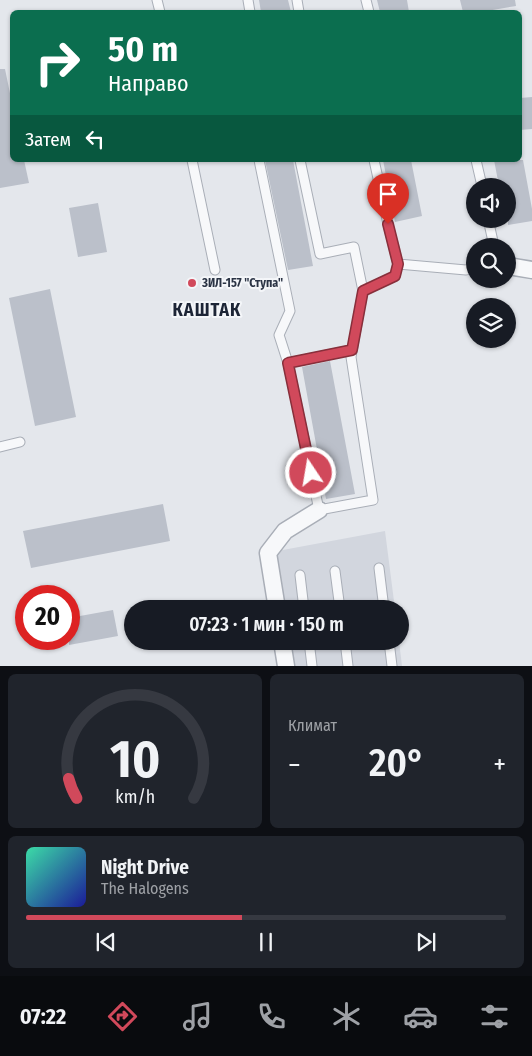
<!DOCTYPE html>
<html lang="ru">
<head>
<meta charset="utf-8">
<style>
  body { margin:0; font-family:"Fira Sans Condensed",sans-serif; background:#20242c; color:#f1f3f6; height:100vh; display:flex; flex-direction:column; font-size:19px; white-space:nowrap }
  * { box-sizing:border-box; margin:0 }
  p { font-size:16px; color:#9ea1a6 }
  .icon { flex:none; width:28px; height:28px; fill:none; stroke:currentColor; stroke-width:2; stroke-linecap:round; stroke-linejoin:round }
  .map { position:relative; height:666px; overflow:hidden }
  .sheet { display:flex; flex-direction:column; gap:8px; padding:8px; background:#0d0f14; flex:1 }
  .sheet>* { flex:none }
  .guide { position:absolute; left:10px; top:10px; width:512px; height:152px; border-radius:8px; box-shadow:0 1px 4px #0004; background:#0b6e4f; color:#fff; overflow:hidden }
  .controls { position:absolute; left:466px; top:178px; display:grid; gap:10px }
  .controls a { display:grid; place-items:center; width:50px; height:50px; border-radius:50%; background:#171b24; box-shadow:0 1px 4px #0004; font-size:25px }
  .speed { position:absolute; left:15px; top:585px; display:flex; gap:10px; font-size:25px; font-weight:700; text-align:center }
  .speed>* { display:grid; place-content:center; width:65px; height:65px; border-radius:50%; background:#171b24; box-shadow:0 1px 4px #0004; line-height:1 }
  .speed .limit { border:8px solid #d22; background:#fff; color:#111 }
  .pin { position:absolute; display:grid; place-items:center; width:42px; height:42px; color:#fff; margin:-51px -21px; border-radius:50% 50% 50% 0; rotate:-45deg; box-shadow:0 0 5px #0007 }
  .pin .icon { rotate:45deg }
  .me { position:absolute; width:55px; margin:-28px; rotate:348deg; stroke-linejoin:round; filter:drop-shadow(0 0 4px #0008) }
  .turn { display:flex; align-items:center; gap:18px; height:105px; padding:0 15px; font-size:22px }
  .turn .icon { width:65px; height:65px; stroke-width:2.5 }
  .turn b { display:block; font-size:35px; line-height:42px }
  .then { display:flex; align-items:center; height:48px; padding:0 15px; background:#0003; gap:10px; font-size:19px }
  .big { font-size:38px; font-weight:600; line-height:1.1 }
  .sheet .card { flex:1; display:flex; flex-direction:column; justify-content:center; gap:8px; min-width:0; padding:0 18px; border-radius:8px; background:#20242c }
  .sheet .dial { align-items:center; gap:0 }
  .dial svg { height:130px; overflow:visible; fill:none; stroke:#363941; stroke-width:7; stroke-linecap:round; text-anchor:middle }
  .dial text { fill:#f1f3f6; stroke:none }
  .song { display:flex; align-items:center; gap:15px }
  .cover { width:60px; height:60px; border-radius:8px; background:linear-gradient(135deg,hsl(160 70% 55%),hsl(240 70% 35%)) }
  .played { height:5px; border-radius:2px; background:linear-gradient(90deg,#d1495b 45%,#363941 45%) }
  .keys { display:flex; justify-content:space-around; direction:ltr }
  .heat { display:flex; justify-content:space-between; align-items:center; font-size:28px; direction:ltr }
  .sheet .tiles { flex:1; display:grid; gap:8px; grid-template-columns:1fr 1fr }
  .card:last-child { grid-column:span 2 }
  .trip { position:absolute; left:124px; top:600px; width:285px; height:50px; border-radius:25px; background:#171b24; box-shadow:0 1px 4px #0004; font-weight:600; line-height:50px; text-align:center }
  .dock { display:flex; height:80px; justify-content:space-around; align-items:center; background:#090b0e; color:#9ea1a6 }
  .dock .icon { width:35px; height:35px }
  .dock .current { color:#d1495b }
  .dock b { font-size:22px; color:#f1f3f6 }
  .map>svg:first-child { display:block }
  .built { fill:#d2d6de }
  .building { fill:#bbc0ca }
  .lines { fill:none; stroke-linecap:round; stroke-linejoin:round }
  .service-casing { stroke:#a9aeb7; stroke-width:11 }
  .minor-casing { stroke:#a9aeb7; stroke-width:19 }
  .service { stroke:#f7f8fa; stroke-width:9 }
  .minor { stroke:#f7f8fa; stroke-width:16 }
  .route-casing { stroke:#882f3b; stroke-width:12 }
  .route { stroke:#d1495b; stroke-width:9 }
  .poi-dot { fill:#d1495b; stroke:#f4f6f9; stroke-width:2 }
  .labels { text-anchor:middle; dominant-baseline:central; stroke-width:4; stroke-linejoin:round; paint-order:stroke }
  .poi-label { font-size:12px; font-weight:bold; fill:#2b3445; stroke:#f4f6f9; text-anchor:start }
  .district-label { font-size:18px; font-weight:bold; letter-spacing:1px; fill:#1d2536; stroke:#f4f6f9 }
</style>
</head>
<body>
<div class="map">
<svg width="532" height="666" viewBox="0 0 532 666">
  <rect width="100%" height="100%" fill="#e4e7ec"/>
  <path class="built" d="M 385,531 L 395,609 L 281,609 L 272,552 Z
    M 286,641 L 399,641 L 402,666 L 290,666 Z"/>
  <path class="building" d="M 259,0 L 288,0 L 291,12 L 261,12 Z
    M 377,0 L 407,0 L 409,12 L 380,12 Z
    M 460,0 L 515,0 L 516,6 L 481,12 L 463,12 Z
    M 0,69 L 5,69 L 12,103 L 12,160 L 24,160 L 29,183 L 0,188 Z
    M 532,97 L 532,129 L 520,130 L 520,98 Z
    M 265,160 L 293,160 L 313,266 L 288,270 Z
    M 383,160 L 411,160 L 422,216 L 395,222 Z
    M 494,160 L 523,160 L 532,209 L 532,221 L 508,225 L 508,186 L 499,186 Z
    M 98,203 L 107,252 L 78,257 L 69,208 Z
    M 50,289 L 76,417 L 35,426 L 9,298 Z
    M 330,361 L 355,494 L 326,499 L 302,367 Z
    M 163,504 L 170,541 L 31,568 L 23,531 Z
    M 113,610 L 118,636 L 69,645 L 69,618 Z"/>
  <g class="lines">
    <g class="service-casing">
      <path id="service" d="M 157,0 L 160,12
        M 248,0 L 250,12
        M 297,0 L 299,12
        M 366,0 L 369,12
        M 192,160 L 215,270
        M 259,160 L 290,311 L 279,335 L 288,363 L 352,350
        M 300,160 L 320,254 L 354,247 L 363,291
        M 374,160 L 388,224 L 398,264 L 466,270 L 475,268
        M 476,160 L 482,186
        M 488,219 L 494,246
        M 288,363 L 319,510 L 373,500 L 351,357 L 363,291 L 395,276 L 398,264
        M 0,447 L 20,442
        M 379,568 L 384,609
        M 335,571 L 340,609
        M 300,575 L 304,609
        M 309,641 L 312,666
        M 345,641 L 348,666
        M 389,641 L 392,666"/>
    </g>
    <g class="minor-casing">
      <path id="minor" d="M 508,266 L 532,270
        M 277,609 L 268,553 L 285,531 L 319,510
        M 282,641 L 286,666"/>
    </g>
    <use href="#service" class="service"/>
    <use href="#minor" class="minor"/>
  </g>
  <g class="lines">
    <g class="route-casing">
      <path id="route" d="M 311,473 L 288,363 L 352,350 L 363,291 L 395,276 L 398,264 L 388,224"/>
    </g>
    <use href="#route" class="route"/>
  </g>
  <circle class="poi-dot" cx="192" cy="283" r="5"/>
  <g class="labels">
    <g class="poi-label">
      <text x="202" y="283">ЗИЛ-157 "Ступа"</text>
    </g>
    <g class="district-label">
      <text x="207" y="310">КАШТАК</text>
    </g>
  </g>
</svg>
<div class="controls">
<a><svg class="icon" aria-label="sound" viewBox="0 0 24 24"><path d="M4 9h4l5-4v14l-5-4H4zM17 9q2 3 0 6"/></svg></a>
<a><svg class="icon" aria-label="search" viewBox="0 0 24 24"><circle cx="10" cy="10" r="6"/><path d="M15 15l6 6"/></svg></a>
<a><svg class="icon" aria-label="layers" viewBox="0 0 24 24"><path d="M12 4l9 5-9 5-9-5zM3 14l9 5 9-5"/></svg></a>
</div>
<div class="speed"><div class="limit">20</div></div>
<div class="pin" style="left:388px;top:224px;background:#d93025"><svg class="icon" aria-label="arrive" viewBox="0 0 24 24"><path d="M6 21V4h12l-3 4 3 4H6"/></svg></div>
<svg class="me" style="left:311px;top:473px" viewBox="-20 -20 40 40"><circle r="17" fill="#d1495b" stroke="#fff" stroke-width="3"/><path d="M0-11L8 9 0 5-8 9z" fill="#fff"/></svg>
<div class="trip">07:23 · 1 мин · 150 m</div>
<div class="guide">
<div class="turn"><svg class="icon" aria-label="right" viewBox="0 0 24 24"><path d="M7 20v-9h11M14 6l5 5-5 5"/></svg><div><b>50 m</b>Направо</div></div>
<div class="then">Затем<svg class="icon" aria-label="left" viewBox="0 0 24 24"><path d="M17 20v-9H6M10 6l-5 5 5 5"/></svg></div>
</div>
</div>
<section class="sheet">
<div class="tiles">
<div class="card dial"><svg viewBox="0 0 100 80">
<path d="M14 69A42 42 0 1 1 86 69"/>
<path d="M14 69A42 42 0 0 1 9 57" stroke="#d1495b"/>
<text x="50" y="56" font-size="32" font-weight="700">10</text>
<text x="50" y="72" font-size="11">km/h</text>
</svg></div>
<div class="card"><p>Климат</p>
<div class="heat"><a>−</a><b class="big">20°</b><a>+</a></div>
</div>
<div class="card">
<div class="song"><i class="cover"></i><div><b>Night Drive</b><p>The Halogens</p></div></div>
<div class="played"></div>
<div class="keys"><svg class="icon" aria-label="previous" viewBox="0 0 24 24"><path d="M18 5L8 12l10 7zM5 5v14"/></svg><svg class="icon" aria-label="pause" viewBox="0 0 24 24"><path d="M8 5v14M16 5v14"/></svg><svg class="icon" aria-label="next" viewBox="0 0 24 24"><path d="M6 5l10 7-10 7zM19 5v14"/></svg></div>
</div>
</div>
</section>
<nav class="dock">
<b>07:22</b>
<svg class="icon current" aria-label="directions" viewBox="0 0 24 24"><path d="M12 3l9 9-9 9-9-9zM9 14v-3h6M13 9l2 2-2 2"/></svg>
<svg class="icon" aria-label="music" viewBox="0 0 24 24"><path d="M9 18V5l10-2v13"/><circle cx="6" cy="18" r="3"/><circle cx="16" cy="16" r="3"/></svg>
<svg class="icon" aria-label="phone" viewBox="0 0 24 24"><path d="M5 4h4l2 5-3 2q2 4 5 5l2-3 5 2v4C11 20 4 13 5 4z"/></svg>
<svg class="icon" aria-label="climate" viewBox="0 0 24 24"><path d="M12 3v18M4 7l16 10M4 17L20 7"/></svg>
<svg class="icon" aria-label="car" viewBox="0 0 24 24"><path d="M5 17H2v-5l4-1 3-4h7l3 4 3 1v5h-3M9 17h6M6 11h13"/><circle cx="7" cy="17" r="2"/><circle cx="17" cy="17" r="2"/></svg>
<svg class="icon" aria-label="filters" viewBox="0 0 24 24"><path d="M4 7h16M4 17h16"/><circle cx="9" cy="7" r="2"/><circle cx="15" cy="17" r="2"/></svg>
</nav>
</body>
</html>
